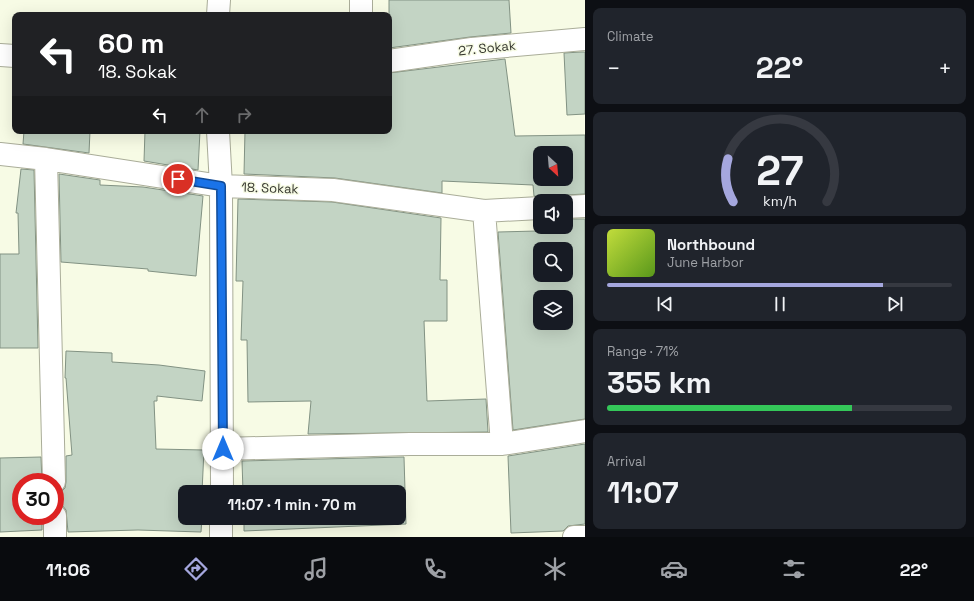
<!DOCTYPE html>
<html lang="en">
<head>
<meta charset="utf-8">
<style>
  body { margin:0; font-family:"Space Grotesk",sans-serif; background:#20242c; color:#f1f3f6; height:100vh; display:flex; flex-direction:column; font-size:15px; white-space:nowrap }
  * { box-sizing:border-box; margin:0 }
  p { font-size:13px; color:#9ea1a6 }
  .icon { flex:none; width:22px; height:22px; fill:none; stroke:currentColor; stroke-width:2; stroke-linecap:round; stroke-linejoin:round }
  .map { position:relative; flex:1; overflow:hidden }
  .panel { display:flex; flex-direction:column; gap:8px; padding:8px; background:#0d0f14; width:389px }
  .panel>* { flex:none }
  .banner { position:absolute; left:12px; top:12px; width:380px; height:122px; border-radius:8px; box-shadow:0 4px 16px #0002; background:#202124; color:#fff; overflow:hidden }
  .needle { width:26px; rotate:154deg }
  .tools { position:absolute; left:533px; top:146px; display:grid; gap:8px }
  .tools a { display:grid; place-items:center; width:40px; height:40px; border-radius:8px; background:#171b24; box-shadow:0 4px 16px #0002; font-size:20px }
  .speed { position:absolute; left:12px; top:473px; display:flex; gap:8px; font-size:20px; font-weight:700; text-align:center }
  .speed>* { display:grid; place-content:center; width:52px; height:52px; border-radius:50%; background:#171b24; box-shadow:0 4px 16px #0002; line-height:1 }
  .speed .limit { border:6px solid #d22; background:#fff; color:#111 }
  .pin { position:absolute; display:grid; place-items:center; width:34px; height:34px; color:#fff; margin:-17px; border:2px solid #fff; border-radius:50%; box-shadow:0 1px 4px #0007 }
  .me { position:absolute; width:44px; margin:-22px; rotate:0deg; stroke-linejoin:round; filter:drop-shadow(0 0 3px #0008) }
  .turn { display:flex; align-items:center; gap:14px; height:84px; padding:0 20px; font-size:18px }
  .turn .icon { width:52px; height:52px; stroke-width:2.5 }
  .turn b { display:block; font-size:28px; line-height:34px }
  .lanes { display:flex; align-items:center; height:38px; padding:0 20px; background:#0003; justify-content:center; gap:20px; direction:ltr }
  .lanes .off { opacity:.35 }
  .big { font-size:30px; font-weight:600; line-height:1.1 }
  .panel .widget { flex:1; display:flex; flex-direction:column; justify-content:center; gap:6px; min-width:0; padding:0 14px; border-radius:8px; background:#20242c }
  .panel .dial { align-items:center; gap:0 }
  .dial svg { height:104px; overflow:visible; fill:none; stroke:#363941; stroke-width:7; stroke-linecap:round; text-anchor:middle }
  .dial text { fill:#f1f3f6; stroke:none }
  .song { display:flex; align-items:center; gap:12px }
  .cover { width:48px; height:48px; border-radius:6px; background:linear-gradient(135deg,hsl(70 70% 55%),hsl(90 70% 35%)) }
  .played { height:4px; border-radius:2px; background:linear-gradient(90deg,#a5a7de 80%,#363941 80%) }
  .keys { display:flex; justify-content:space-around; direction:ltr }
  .heat { display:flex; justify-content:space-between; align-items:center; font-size:22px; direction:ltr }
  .charge { height:6px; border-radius:3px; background:linear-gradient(90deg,#34c759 71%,#363941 0) }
  .trip { position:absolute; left:178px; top:485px; width:228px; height:40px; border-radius:8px; background:#171b24; box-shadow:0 4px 16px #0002; font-weight:600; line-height:40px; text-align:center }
  .dock { display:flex; height:64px; justify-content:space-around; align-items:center; background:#090b0e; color:#9ea1a6 }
  .dock .icon { width:28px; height:28px }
  .dock .active { color:#a5a7de }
  .dock b { font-size:18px; color:#f1f3f6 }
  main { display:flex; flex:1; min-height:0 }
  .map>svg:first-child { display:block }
  .building { fill:#c3d4c4; stroke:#829283; fill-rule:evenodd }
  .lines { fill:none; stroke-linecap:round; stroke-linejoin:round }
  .minor-casing { stroke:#aaad99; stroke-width:24 }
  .minor { stroke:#fff; stroke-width:22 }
  .route-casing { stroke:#114b97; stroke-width:10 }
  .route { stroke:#1a73e8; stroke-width:7 }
  .labels { text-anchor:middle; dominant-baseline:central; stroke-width:3; stroke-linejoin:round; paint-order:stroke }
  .street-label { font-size:13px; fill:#373830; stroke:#f7fbe5 }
</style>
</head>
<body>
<main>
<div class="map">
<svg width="585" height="537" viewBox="0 0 585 537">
  <rect width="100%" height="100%" fill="#f7fbe5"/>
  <path class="building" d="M 389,0 L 509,0 L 511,33 L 470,37 L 389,48 Z
    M 581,52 L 585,52 L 585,114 L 567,115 L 564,53 Z
    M 505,59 L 515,136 L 585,135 L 585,194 L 565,195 L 559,197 L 555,201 L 550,201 L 545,197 L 534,196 L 533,185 L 442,181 L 442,193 L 335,178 L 244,174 L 245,131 L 389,131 L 389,73 ZM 540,153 L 566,153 L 566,179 L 540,179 Z
    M 24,131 L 90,131 L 89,153 L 23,144 Z
    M 145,131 L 200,131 L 198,170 L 144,161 Z
    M 21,169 L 34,170 L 38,348 L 0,348 L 0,254 L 19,254 L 18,213 L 16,213 Z
    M 59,174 L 100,180 L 100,185 L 143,187 L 203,196 L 196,276 L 148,271 L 148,269 L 61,262 Z
    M 238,199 L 332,202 L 441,218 L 440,280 L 447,280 L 447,321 L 424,321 L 427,401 L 486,399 L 488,432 L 308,434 L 311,401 L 248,402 L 247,340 L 241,340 L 243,281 L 236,281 Z
    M 566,219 L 585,219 L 585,419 L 513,430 L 498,232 L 537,231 L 536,221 L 540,221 L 540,227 L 566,227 ZM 540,249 L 566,249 L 566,275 L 540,275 ZM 540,297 L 566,297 L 566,323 L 540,323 Z
    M 66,351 L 112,353 L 112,362 L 159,365 L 205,371 L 202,401 L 157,396 L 157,401 L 154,401 L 156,449 L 204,450 L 202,492 L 185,492 L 185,518 L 202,518 L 201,532 L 138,530 L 68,532 L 66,510 L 62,505 L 55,504 L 55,494 L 60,493 L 65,488 L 66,482 L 66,456 L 72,455 L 66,378 L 65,378 Z
    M 585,444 L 585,524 L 568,526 L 563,531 L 511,533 L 508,456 Z
    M 41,457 L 42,482 L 21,482 L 21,516 L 42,516 L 42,530 L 0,532 L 0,458 Z
    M 404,457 L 406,524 L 244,531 L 244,518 L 399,518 L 399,492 L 243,492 L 242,461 Z"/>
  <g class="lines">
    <g class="minor-casing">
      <path id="minor" d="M 361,0 L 361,15
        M 218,15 L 219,0
        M 0,55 L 15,56
        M 389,61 L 472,49 L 585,39
        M 218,131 L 221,186 L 222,492
        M 0,154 L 46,159 L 221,186 L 333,190 L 484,211 L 540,208
        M 46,159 L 54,482
        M 566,207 L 585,206
        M 484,211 L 502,444
        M 223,449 L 410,444 L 502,444 L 585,431
        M 55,516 L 55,537
        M 221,537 L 221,518
        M 574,537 L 585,537"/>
    </g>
    <use href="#minor" class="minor"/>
  </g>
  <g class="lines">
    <g class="route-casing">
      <path id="route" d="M 178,179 L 221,186 L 223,449"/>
    </g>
    <use href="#route" class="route"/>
  </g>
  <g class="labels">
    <g class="street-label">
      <text transform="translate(487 48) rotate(-6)">27. Sokak</text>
      <text transform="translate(270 188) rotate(2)">18. Sokak</text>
    </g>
  </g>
</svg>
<div class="tools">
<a><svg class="needle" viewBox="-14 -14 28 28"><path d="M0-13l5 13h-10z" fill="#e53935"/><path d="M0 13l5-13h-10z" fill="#9ea1a6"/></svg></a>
<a><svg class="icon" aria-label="sound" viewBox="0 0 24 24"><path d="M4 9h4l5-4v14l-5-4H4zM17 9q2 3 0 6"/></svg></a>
<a><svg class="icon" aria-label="search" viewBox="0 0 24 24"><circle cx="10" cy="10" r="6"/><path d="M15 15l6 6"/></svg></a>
<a><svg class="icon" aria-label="layers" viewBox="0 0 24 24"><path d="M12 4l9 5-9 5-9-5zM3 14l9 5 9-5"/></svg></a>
</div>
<div class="speed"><div class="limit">30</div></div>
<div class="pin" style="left:178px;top:179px;background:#d93025"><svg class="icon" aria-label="arrive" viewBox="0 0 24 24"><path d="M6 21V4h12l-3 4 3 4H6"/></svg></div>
<svg class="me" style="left:223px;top:449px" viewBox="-20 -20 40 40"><circle r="19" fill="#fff"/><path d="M0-13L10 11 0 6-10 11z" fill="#1a73e8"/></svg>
<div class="trip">11:07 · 1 min · 70 m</div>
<div class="banner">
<div class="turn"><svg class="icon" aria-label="left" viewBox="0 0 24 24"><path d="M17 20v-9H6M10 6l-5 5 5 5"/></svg><div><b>60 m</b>18. Sokak</div></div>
<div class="lanes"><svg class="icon" aria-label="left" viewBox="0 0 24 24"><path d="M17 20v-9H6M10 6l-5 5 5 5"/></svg><svg class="icon off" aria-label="ahead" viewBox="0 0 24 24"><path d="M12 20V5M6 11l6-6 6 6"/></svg><svg class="icon off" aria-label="right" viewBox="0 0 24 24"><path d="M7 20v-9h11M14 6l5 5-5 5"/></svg></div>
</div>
</div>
<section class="panel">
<div class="widget"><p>Climate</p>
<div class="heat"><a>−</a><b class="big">22°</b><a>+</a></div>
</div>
<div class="widget dial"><svg viewBox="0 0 100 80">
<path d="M14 69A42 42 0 1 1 86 69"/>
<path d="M14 69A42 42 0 0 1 10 36" stroke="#a5a7de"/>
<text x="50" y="56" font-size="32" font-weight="700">27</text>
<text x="50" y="72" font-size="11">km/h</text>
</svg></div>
<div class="widget">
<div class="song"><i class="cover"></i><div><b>Northbound</b><p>June Harbor</p></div></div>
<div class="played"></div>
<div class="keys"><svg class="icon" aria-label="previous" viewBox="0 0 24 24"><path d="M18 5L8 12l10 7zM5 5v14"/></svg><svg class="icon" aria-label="pause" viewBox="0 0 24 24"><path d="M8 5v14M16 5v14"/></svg><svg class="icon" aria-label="next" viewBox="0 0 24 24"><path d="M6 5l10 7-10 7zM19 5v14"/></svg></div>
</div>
<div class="widget"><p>Range · 71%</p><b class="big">355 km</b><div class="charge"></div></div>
<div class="widget"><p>Arrival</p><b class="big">11:07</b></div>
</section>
</main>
<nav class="dock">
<b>11:06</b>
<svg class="icon active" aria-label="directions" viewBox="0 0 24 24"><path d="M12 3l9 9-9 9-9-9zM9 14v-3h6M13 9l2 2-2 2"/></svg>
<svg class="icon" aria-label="music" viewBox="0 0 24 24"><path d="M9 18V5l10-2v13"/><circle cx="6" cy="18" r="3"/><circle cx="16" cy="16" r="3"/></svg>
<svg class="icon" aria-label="phone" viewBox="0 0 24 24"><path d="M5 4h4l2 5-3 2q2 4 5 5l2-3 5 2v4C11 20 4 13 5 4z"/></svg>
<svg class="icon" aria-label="climate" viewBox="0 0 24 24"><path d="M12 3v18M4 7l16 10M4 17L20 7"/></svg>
<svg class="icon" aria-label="car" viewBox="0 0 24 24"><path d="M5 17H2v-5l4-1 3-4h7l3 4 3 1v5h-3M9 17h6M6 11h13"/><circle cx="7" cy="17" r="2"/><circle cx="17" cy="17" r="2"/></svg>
<svg class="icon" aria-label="filters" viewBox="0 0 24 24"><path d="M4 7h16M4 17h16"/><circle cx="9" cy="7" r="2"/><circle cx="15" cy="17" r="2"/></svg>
<b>22°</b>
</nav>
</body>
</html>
